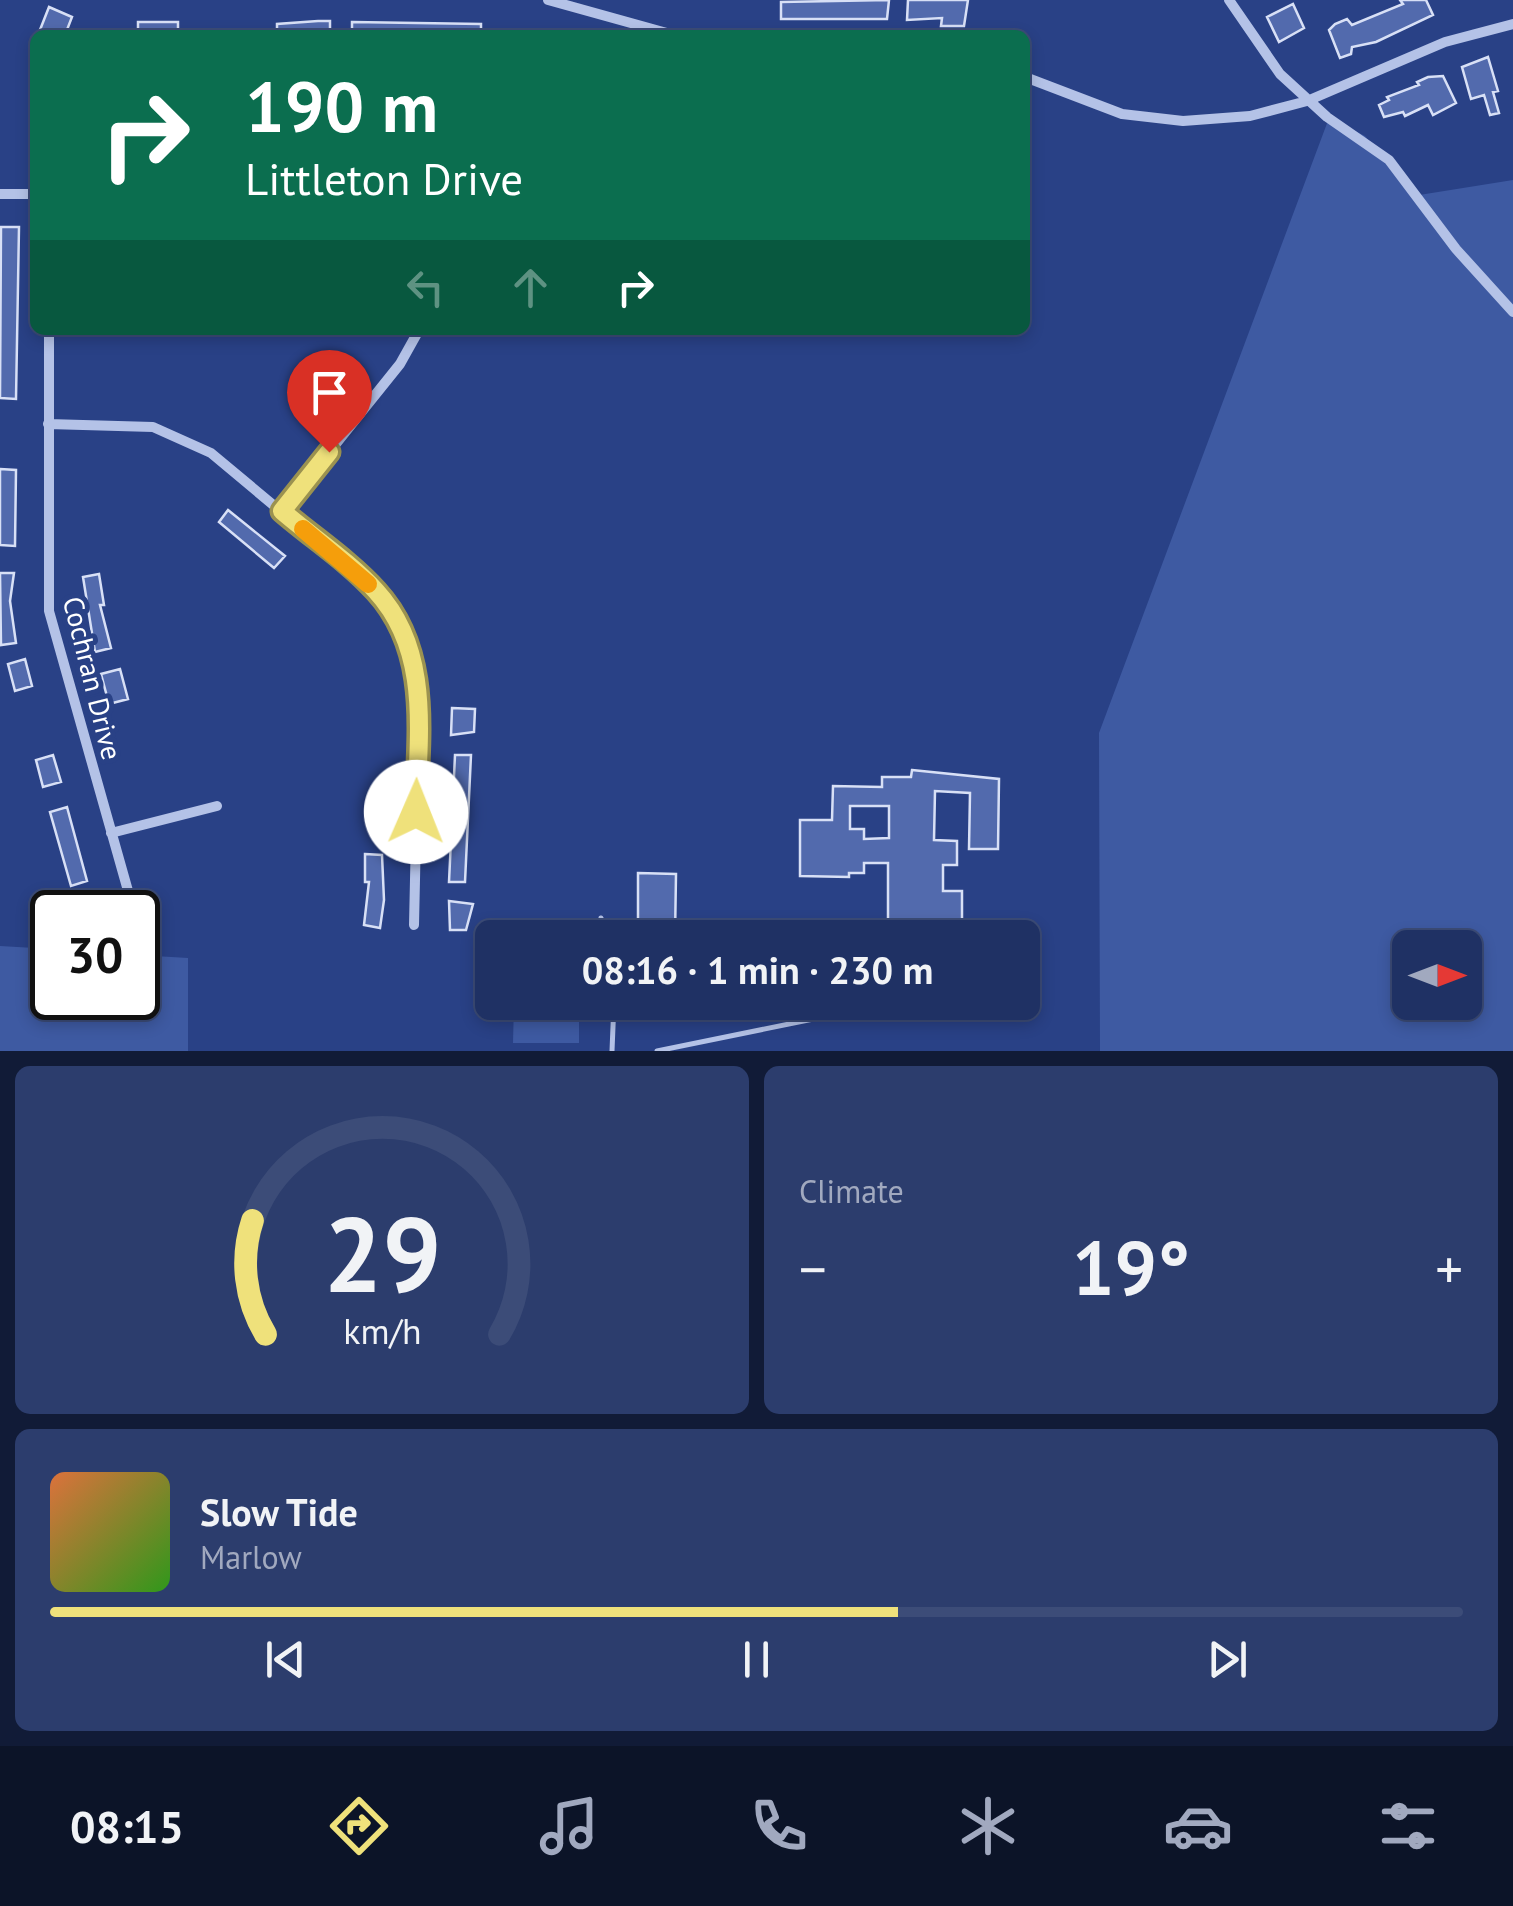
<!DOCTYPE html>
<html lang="en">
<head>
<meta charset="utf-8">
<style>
  body { margin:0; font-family:"PT Sans",sans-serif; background:#2c3d6d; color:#f1f3f6; height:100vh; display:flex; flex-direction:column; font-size:38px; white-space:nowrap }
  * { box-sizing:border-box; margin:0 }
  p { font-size:32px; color:#a1a9bf }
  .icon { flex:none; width:55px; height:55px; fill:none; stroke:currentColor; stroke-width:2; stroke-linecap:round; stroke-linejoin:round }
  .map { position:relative; height:1051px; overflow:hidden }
  .side { display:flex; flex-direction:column; gap:15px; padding:15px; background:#111b37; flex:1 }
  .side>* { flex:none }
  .top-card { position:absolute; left:30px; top:30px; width:1000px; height:305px; border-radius:15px; box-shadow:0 5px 15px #0003,0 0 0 2px #3c4c78; background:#0b6e4f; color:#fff; overflow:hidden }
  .needle { width:65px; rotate:90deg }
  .fabs { position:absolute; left:1392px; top:930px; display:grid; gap:20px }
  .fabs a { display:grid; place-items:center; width:90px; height:90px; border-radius:15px; background:#1f3164; box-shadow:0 5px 15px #0003,0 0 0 2px #3c4c78; font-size:50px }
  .speed { position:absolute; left:30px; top:890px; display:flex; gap:20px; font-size:50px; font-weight:700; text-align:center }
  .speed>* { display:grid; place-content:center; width:130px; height:130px; border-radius:50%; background:#1f3164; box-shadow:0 5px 15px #0003,0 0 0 2px #3c4c78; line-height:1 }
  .speed .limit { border:5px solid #111; border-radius:15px; background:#fff; color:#111 }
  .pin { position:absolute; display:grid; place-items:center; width:85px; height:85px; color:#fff; margin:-102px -42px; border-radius:50% 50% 50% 0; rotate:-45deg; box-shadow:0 0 10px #0007 }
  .pin .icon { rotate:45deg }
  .me { position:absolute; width:110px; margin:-55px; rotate:1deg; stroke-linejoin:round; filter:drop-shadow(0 0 8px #0008) }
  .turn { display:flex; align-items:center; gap:35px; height:210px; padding:0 50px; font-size:45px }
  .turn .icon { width:130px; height:130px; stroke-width:2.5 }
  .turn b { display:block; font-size:70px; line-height:85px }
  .lanes { display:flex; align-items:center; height:95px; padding:0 50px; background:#0003; justify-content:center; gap:50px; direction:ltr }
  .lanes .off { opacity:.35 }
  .big { font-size:75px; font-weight:700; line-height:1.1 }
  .side .widget { flex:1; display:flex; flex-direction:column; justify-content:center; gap:15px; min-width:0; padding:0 35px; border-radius:15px; background:#2c3d6d }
  .side .dial { align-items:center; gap:0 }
  .dial svg { height:260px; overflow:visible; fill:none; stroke:#3c4c78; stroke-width:7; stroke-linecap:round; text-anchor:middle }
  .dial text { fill:#f1f3f6; stroke:none }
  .song { display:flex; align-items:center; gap:30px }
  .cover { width:120px; height:120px; border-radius:15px; background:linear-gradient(135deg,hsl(20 70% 55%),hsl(110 70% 35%)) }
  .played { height:10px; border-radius:5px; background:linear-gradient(90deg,#efe17b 60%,#3c4c78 60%) }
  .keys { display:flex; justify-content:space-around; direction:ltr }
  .heat { display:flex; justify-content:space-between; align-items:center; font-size:55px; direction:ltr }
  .side .tiles { flex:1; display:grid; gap:15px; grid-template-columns:1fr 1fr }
  .widget:last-child { grid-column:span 2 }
  .trip { position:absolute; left:475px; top:920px; width:565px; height:100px; border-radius:15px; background:#1f3164; box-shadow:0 5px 15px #0003,0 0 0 2px #3c4c78; font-weight:700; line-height:100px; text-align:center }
  .menu { display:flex; height:160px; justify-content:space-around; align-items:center; background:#0c1428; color:#a1a9bf }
  .menu .icon { width:70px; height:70px }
  .menu .selected { color:#efe17b }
  .menu b { font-size:45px; color:#f1f3f6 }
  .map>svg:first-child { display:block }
  .green { fill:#3e5aa2; fill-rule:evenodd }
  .building { fill:#526aad; stroke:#d8e0f6; stroke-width:2.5; fill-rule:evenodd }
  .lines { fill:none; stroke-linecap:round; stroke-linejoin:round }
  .service { stroke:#b4c2e7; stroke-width:5 }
  .minor { stroke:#b4c2e7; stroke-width:10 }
  .route-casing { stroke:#9b9250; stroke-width:25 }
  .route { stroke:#efe17b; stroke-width:18 }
  .slow { stroke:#f59e0b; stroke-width:18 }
  .labels { text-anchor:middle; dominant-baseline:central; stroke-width:10; stroke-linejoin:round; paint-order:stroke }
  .street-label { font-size:28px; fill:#fff; stroke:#294186 }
</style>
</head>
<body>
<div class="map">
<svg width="1513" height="1051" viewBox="0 0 1513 1051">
  <rect width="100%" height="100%" fill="#294186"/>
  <path class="green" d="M 1329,118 L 1365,136 L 1413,196 L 1513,180 L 1513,1051 L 1100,1051 L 1099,733 ZM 1410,948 L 1465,948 L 1465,1002 L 1410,1002 Z
    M 0,946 L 52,949 L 52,998 L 138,998 L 138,955 L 188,958 L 188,1051 L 0,1051 Z
    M 514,1003 L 579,1003 L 579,1043 L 513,1043 Z"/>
  <path class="building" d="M 889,0 L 887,19 L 781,19 L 781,2 Z
    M 908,0 L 968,0 L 964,26 L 941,26 L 942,18 L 907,20 Z
    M 1400,0 L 1426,0 L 1433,15 L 1376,42 L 1352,47 L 1351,54 L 1340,58 L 1329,30 L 1335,24 L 1347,19 L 1352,25 L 1403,4 Z
    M 1293,4 L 1304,28 L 1279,42 L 1267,17 Z
    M 49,7 L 72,17 L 65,35 L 38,35 Z
    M 318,21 L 330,21 L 330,35 L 277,35 L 277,24 Z
    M 138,22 L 178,22 L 178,35 L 138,35 Z
    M 352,22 L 481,24 L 481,35 L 352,35 Z
    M 1488,57 L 1498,91 L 1493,92 L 1499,113 L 1490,115 L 1484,95 L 1471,99 L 1462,67 Z
    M 1443,76 L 1456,103 L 1433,115 L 1428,105 L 1405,116 L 1403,112 L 1384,117 L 1379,105 L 1389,100 L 1387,97 L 1419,85 L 1417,82 L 1428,77 Z
    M 1,227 L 19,227 L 16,399 L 0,398 Z
    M 0,469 L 16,470 L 15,546 L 0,545 Z
    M 228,510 L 285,556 L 274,568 L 219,522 Z
    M 0,573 L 14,573 L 10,601 L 16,643 L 1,645 Z
    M 99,574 L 104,605 L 100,605 L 111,648 L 95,652 L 83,577 Z
    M 25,659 L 32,686 L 15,691 L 8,664 Z
    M 120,669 L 128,699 L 109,704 L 101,674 Z
    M 452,708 L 475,709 L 474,732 L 451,735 Z
    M 53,755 L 61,782 L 43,787 L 36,760 Z
    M 455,755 L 471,755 L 465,882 L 449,882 Z
    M 912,770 L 999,779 L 998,849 L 969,849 L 970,793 L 935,791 L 934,840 L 957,841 L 957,865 L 943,865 L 943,891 L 962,891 L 962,938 L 888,938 L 888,863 L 864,863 L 864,873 L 849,873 L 849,877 L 800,876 L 800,820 L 832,820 L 833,786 L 882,787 L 882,777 L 911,777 ZM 850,806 L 889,806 L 889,838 L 864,839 L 864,829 L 850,829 Z
    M 67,807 L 87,881 L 71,886 L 50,812 Z
    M 365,854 L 382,855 L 384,900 L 380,928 L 364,925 L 369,882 L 365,882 Z
    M 638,873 L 676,874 L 675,938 L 638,938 Z
    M 449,901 L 473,904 L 466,930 L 450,930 Z"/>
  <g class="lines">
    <path class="service" d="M 601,918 L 607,938
      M 612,1051 L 614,1002
      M 657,1051 L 897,1002"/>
    <path class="minor" d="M 548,0 L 674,35
      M 1229,0 L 1280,74 L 1327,117 L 1389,160 L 1456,249 L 1513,312
      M 1025,77 L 1122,114 L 1183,121 L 1250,116 L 1307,101 L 1445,42 L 1513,24
      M 0,194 L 35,194
      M 49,330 L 49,611 L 134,912
      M 48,424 L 153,427 L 211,453 L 375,590 L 397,620 L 411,651 L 419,698 L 414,925
      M 282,511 L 400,364 L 419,330
      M 111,833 L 217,806
      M 138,926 L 138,929"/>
  </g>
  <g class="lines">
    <g class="route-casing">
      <path id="route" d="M 329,452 L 282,511 C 312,537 349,561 376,591 C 432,652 418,736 416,812"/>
    </g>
    <use href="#route" class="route"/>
    <path class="slow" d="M 303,529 L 368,584"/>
  </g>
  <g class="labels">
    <g class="street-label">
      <text transform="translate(93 678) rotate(76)">Cochran Drive</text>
    </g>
  </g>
</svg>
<div class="fabs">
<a><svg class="needle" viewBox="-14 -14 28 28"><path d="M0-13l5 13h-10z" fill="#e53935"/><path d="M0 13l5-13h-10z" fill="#a1a9bf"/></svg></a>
</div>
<div class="speed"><div class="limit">30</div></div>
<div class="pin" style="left:329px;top:452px;background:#d93025"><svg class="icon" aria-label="arrive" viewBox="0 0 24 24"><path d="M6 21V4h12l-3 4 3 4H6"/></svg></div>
<svg class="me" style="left:416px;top:812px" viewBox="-20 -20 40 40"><circle r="19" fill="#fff"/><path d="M0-13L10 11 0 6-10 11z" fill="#efe17b"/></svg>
<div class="trip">08:16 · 1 min · 230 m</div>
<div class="top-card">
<div class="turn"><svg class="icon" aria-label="right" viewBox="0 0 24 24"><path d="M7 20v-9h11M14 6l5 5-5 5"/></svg><div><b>190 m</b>Littleton Drive</div></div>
<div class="lanes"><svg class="icon off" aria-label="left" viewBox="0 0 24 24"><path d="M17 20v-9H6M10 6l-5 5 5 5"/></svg><svg class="icon off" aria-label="ahead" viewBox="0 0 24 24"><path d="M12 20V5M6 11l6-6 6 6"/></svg><svg class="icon" aria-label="right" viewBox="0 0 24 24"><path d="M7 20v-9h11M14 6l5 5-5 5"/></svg></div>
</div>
</div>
<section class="side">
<div class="tiles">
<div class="widget dial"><svg viewBox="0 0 100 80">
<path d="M14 69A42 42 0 1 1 86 69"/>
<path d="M14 69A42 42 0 0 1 10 34" stroke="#efe17b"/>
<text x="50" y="56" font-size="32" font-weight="700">29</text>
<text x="50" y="72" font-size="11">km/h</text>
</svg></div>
<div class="widget"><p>Climate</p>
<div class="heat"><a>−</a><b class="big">19°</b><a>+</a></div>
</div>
<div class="widget">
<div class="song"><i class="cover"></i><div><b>Slow Tide</b><p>Marlow</p></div></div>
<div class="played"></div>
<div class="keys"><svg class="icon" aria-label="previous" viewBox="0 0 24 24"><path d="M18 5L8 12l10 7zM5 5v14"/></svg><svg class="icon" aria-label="pause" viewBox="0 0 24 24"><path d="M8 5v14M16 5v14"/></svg><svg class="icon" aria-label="next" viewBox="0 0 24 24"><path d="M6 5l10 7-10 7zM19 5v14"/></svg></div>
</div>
</div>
</section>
<nav class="menu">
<b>08:15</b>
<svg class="icon selected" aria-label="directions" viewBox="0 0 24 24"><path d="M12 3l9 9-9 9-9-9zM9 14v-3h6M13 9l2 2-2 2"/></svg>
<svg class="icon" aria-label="music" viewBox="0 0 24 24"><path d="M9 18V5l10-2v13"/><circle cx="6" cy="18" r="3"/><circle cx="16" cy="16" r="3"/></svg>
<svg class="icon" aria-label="phone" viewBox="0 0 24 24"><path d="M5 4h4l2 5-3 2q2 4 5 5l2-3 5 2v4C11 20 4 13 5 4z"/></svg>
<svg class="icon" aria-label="climate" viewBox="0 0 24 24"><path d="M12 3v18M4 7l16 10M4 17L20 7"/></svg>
<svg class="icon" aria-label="car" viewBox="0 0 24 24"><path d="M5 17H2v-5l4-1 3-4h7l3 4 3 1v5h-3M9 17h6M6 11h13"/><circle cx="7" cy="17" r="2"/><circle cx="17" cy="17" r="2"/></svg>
<svg class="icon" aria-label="filters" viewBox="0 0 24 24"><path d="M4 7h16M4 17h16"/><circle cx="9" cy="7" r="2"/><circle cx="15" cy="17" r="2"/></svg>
</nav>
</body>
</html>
